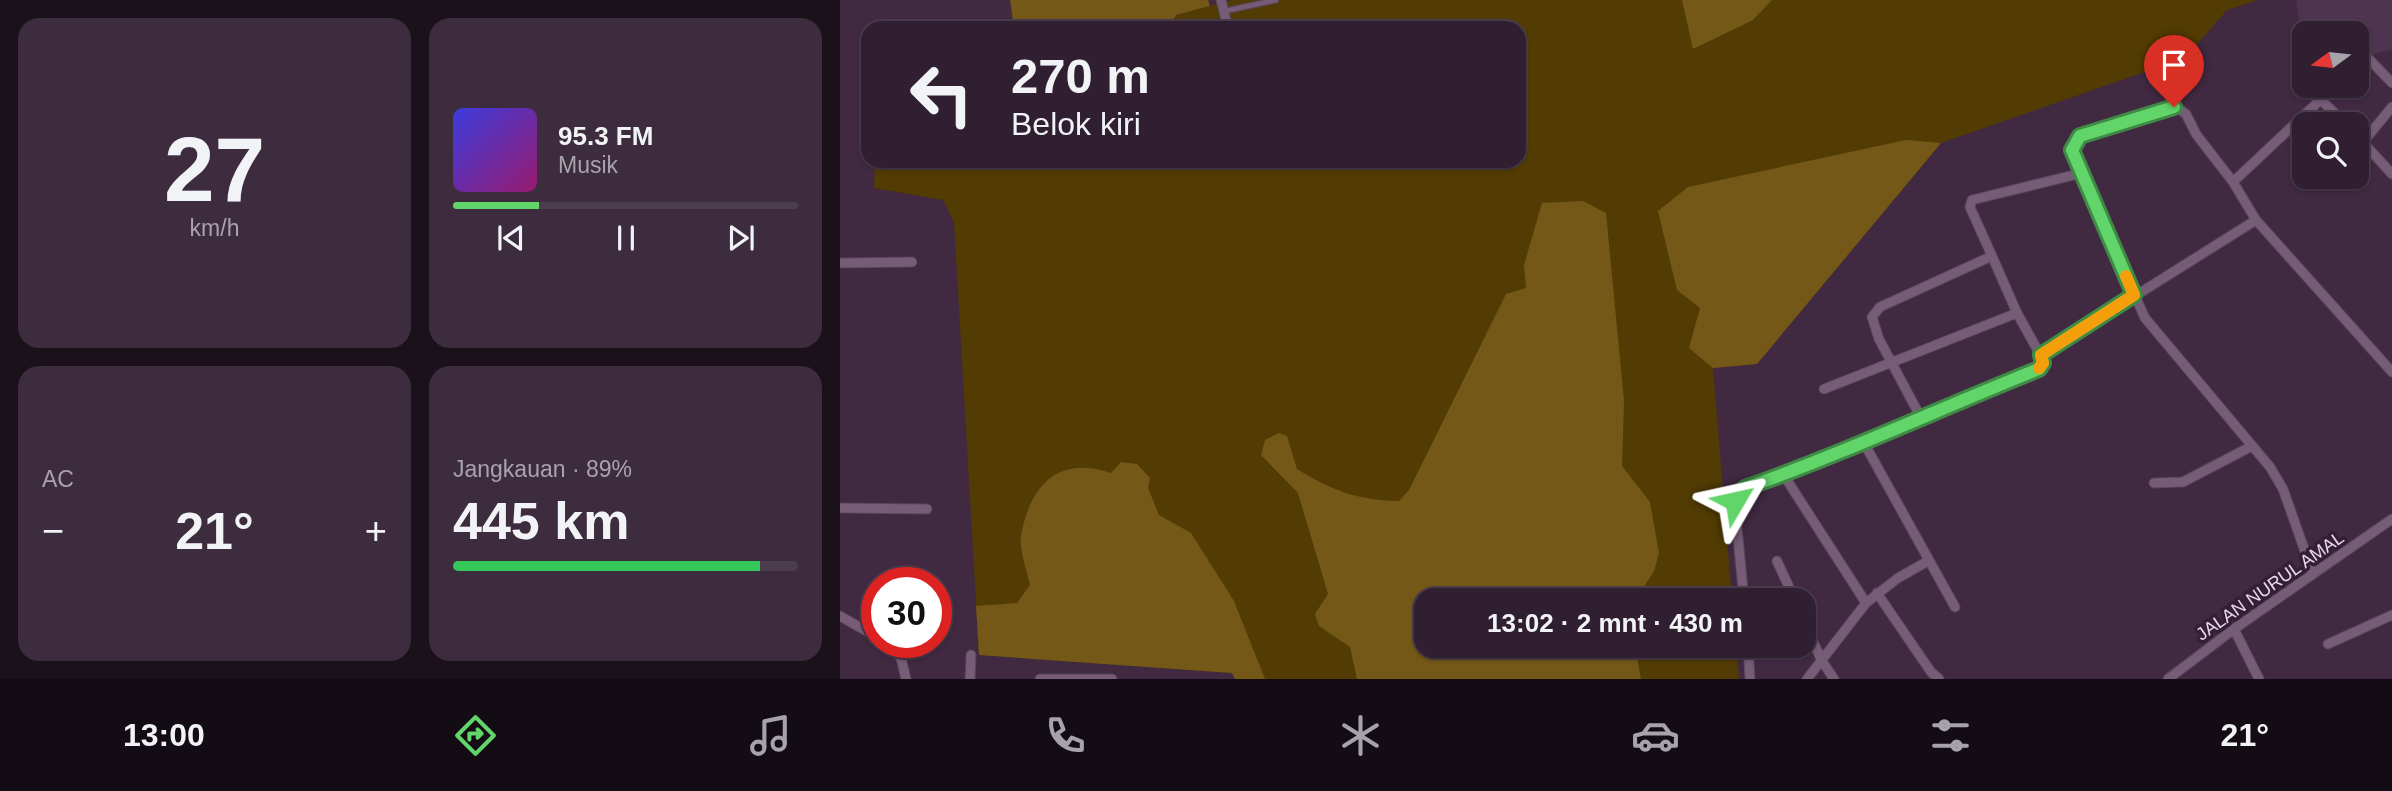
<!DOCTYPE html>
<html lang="id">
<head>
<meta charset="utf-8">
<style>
  body { margin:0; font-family:Arial,sans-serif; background:#3c2c3d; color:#f1f3f6; height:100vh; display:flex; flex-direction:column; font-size:26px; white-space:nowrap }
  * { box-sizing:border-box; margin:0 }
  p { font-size:23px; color:#a8a2ab }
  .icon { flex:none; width:38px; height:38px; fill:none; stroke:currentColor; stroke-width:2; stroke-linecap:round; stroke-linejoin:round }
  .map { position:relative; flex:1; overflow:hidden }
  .side { display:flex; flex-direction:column; gap:18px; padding:18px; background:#1a111b; width:840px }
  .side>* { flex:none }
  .guide { position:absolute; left:21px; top:21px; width:665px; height:147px; border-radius:21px; box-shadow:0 2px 5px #0004,0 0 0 2px #4b3d4d; background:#301f31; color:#f1f3f6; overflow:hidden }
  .needle { width:46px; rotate:255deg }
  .fabs { position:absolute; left:1452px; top:21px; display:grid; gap:14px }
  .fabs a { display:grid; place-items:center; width:77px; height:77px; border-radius:14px; background:#301f31; box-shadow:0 2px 5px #0004,0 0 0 2px #4b3d4d; font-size:35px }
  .speed { position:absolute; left:21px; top:567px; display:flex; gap:14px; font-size:35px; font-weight:700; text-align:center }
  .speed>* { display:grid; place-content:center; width:91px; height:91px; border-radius:50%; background:#301f31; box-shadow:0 2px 5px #0004,0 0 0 2px #4b3d4d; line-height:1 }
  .speed .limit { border:10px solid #d22; background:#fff; color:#111 }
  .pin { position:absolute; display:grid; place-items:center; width:60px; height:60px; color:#fff; margin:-72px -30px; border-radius:50% 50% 50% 0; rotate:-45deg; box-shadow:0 0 7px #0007 }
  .pin .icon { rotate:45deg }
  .me { position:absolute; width:77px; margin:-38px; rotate:54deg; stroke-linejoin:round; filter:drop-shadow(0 0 5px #0008) }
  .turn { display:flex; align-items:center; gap:24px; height:147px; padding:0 35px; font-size:32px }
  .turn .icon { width:91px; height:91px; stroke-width:2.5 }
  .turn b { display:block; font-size:49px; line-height:60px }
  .big { font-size:52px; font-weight:800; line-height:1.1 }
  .side .card { flex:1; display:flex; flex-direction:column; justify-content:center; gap:10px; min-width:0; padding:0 24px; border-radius:21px; background:#3c2c3d }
  .side .dial { align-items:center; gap:0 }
  .dial b { font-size:91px; line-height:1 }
  .song { display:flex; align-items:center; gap:21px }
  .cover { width:84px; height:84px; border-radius:10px; background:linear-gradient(135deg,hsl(240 70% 55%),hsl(320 70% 35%)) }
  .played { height:7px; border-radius:4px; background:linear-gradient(90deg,#61d46a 25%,#4b3d4d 25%) }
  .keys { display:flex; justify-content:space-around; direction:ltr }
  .heat { display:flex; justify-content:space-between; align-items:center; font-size:38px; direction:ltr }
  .charge { height:10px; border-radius:5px; background:linear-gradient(90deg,#34c759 89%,#4b3d4d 0) }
  .side .tiles { flex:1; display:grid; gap:18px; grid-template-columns:repeat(2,1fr) }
  .trip { position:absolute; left:574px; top:588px; width:402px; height:70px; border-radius:21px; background:#301f31; box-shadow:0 2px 5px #0004,0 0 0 2px #4b3d4d; font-weight:800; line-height:70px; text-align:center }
  .dock { display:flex; height:112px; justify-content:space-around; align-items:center; background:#130c14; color:#a8a2ab }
  .dock .icon { width:49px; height:49px }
  .dock .current { color:#61d46a }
  .dock b { font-size:32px; color:#f1f3f6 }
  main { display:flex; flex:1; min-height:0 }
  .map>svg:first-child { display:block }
  .built { fill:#4e3450 }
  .green { fill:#523c03 }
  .forest { fill:#735818 }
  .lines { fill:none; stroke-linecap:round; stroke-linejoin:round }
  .service-casing { stroke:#584559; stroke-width:7 }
  .minor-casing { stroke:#584559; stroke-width:11 }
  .service { stroke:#765c77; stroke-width:4.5 }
  .minor { stroke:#765c77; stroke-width:9 }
  .route-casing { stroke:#3f8a45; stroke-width:18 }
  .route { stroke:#61d46a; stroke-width:12 }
  .slow { stroke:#f59e0b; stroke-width:12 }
  .labels { text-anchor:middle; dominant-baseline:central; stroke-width:7; stroke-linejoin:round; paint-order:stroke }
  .street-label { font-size:18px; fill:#e6d8e7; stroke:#351f37 }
</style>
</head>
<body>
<main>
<section class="side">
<div class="tiles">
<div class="card dial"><b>27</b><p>km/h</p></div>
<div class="card">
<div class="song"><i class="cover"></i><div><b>95.3 FM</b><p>Musik</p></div></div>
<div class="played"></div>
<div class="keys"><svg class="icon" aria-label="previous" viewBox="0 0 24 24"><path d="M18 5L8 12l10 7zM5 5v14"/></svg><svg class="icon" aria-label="pause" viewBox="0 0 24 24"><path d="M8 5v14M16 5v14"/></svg><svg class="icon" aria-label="next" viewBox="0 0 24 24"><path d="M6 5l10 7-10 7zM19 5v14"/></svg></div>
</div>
<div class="card"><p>AC</p>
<div class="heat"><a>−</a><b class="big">21°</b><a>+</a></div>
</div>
<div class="card"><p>Jangkauan · 89%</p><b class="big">445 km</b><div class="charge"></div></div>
</div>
</section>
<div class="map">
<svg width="1552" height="679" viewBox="0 0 1552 679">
  <rect width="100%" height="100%" fill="#402941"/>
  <path class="built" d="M 1456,0 L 1552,0 L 1552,50 L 1517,57 L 1517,33 L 1465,33 L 1465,63 Z"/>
  <path class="green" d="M 392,0 L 1418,0 L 1387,10 L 1345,58 L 1101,143 L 917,364 L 873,368 L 892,600 L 586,600 L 586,646 L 896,646 L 899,679 L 395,679 L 392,673 L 139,655 L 114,222 L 103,200 L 34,188 L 35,161 L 679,161 L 679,28 L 329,28 L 336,15 Z"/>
  <path class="forest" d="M 170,0 L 368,0 L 370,6 L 336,15 L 329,28 L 174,28 Z
    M 842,0 L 932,0 L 913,20 L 853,49 Z
    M 1066,140 L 1101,143 L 917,364 L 873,368 L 849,348 L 860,308 L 837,290 L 818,211 L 848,187 Z
    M 743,201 L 766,213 L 784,401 L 782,466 L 810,502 L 819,553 L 814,571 L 795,600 L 586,600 L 586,646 L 795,646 L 801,679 L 517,679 L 510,647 L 479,626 L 475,614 L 488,594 L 458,493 L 421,455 L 425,440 L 439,433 L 447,436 L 457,469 C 493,491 517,500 559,501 L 569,490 L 666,294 L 686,288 L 684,265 L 702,203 Z
    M 281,462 L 297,464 L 310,478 L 308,488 L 319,515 L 351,533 L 394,601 L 425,679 L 395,679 L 392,673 L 139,655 L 136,606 L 177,603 L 190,585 C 187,571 179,550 181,536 C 190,485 218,455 271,473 Z"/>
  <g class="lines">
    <g class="service-casing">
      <path id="service" d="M 385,11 L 436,0"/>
    </g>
    <g class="minor-casing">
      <path id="minor" d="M 381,0 L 388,28
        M 1526,56 L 1552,83
        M 1517,136 L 1552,174
        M 1523,142 L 1552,107
        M 1393,182 L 1478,102 L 1482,101 L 1506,124
        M 0,263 L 72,262
        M 1201,355 L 1416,220
        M 984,389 L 1177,313
        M 1080,416 L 1202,366 L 1203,360 L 1177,313 L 1152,256
        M 943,474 L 1026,603
        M 1314,483 L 1343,482 L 1412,446
        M 0,508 L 87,509
        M 937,561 L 955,600
        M 1473,574 L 1443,489 L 1430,467 L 1305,318 L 1232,156 L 1234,142 L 1240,136 C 1266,127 1312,104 1338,108 L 1346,114 L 1356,134 L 1393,182 L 1416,220 L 1552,372
        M 1037,593 L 1091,672 L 1099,679
        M 904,600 L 896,517 L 898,493 L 1024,443
        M 1115,607 L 1024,443 L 1080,416 L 1039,339 L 1032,317 L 1040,307 L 1152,256 L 1130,207 L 1132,200 L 1242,173
        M 0,616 L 37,637
        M 964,622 L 982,661 L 994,679
        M 1394,629 L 1419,679
        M 45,642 L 61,658 L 66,679
        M 1488,644 L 1552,615
        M 908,646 L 910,679
        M 130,679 L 131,655
        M 200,679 L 272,679
        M 967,679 L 1026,603 L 1058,578 L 1088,561
        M 1328,679 L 1394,629 L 1552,519"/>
    </g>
    <use href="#service" class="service"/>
    <use href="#minor" class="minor"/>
  </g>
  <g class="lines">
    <g class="route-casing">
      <path id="route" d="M 895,501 L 898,493 L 905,488 C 1005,453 1101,408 1199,369 L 1203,363 L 1201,355 L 1294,295 L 1232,150 L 1240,136 L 1334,107"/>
    </g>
    <use href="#route" class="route"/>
    <path class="slow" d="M 1199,368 L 1203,363 L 1201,355 L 1294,295 L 1286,276"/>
  </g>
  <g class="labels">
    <g class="street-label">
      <text transform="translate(1430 586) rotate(-35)">JALAN NURUL AMAL</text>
    </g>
  </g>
</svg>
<div class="fabs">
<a><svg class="needle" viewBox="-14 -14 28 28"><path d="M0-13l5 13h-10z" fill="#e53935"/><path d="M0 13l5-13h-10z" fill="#a8a2ab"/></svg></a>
<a><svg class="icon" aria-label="search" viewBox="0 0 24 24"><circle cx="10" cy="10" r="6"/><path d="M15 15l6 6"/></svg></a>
</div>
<div class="speed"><div class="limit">30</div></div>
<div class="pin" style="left:1334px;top:107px;background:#d93025"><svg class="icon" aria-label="arrive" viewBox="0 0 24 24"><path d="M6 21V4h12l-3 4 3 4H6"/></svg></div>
<svg class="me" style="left:895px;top:501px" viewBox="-20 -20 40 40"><path d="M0-17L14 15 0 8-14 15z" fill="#61d46a" stroke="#fff" stroke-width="4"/></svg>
<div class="trip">13:02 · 2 mnt · 430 m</div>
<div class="guide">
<div class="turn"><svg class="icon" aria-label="left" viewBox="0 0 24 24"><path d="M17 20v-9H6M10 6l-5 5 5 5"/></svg><div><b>270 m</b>Belok kiri</div></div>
</div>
</div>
</main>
<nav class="dock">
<b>13:00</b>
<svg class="icon current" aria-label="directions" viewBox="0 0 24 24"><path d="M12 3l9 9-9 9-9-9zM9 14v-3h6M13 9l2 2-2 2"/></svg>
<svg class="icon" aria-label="music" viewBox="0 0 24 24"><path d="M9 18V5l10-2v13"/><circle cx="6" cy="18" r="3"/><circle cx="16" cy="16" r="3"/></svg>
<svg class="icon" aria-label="phone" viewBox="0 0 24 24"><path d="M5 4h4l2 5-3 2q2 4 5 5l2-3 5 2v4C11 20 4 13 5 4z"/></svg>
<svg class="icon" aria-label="climate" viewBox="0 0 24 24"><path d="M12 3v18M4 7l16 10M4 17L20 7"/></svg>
<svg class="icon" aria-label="car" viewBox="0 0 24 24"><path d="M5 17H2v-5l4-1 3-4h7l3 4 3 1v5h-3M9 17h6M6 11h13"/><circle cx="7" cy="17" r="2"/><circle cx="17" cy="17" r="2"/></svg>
<svg class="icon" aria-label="filters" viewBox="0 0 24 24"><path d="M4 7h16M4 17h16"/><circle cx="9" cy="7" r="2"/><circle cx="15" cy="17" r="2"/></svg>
<b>21°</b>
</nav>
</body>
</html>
